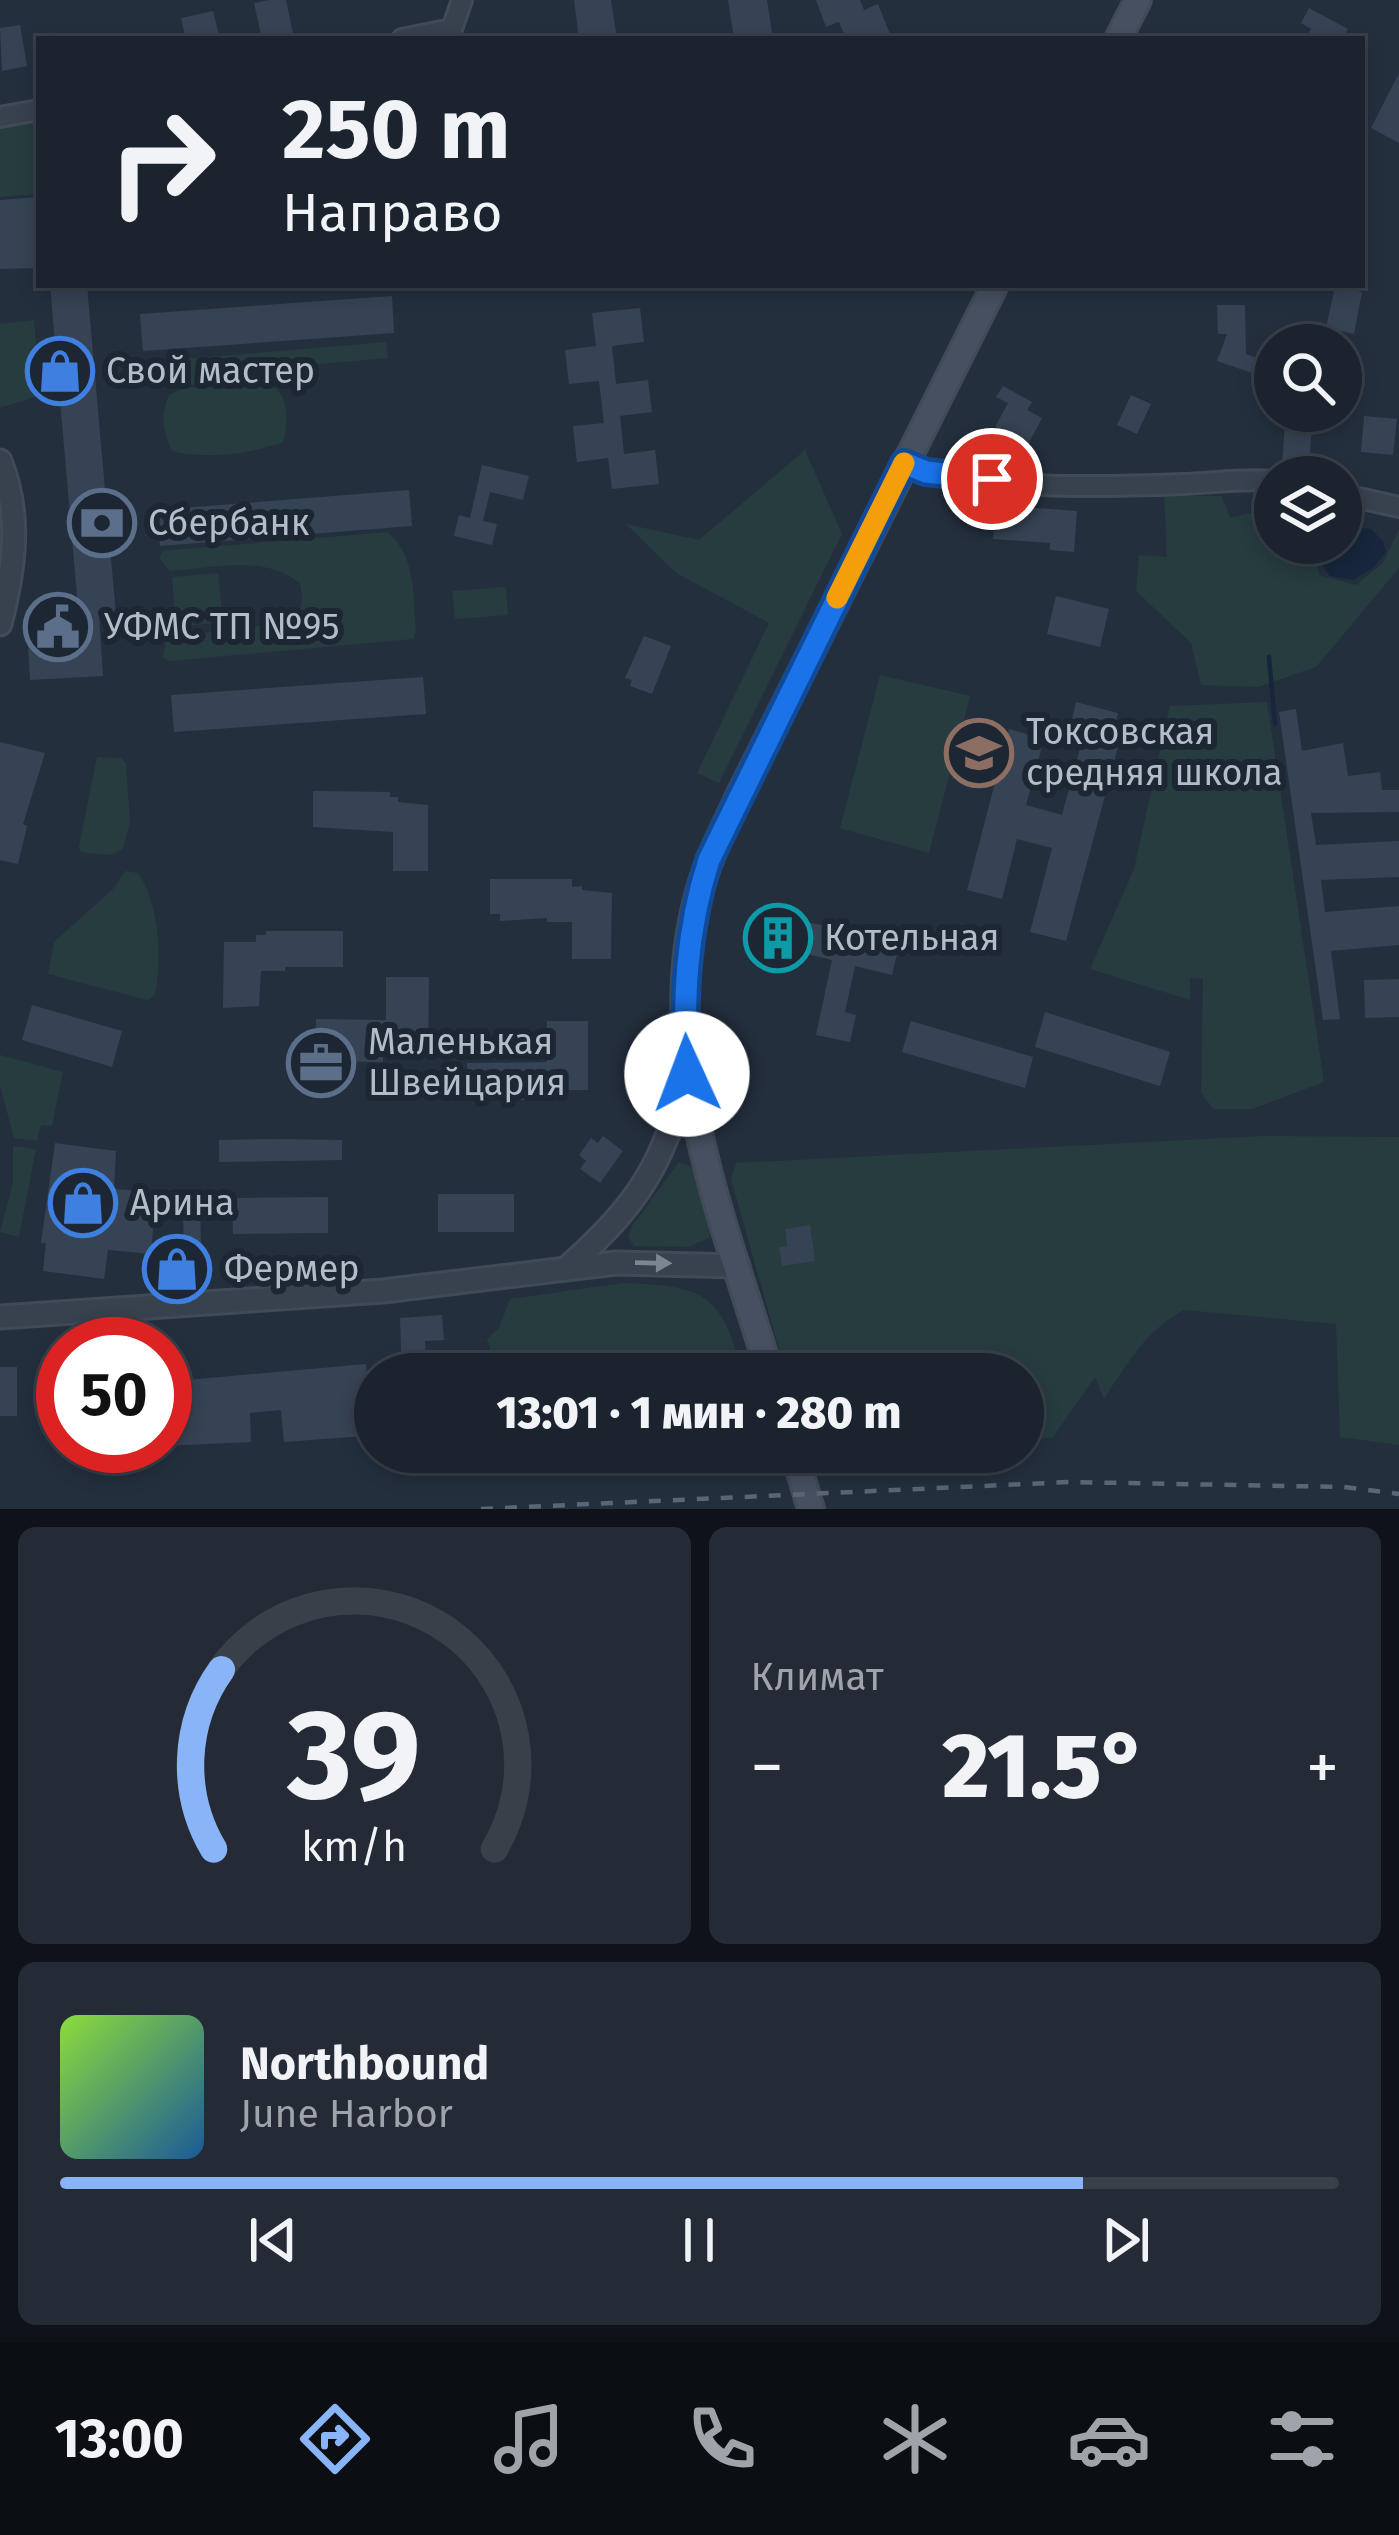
<!DOCTYPE html>
<html lang="ru">
<head>
<meta charset="utf-8">
<style>
  body { margin:0; font-family:"Fira Sans",sans-serif; background:#242b36; color:#f1f3f6; height:100vh; display:flex; flex-direction:column; font-size:45px; white-space:nowrap }
  * { box-sizing:border-box; margin:0 }
  p { font-size:39px; color:#a0a4aa }
  .icon { flex:none; width:66px; height:66px; fill:none; stroke:currentColor; stroke-width:2; stroke-linecap:round; stroke-linejoin:round }
  .map { position:relative; height:1509px; overflow:hidden }
  .panel { display:flex; flex-direction:column; gap:18px; padding:18px; background:#0f1319; flex:1 }
  .panel>* { flex:none }
  .banner { position:absolute; left:36px; top:36px; width:1329px; height:252px; border-radius:0px; box-shadow:0 6px 18px #0003,0 0 0 3px #39404a; background:#1b232e; color:#f1f3f6; overflow:hidden }
  .buttons { position:absolute; left:1254px; top:324px; display:grid; gap:24px }
  .buttons a { display:grid; place-items:center; width:108px; height:108px; border-radius:50%; background:#1b232e; box-shadow:0 6px 18px #0003,0 0 0 3px #39404a; font-size:60px }
  .speed { position:absolute; left:36px; top:1317px; display:flex; gap:24px; font-size:60px; font-weight:700; text-align:center }
  .speed>* { display:grid; place-content:center; width:156px; height:156px; border-radius:50%; background:#1b232e; box-shadow:0 6px 18px #0003,0 0 0 3px #39404a; line-height:1 }
  .speed .limit { border:18px solid #d22; background:#fff; color:#111 }
  .pin { position:absolute; display:grid; place-items:center; width:102px; height:102px; color:#fff; margin:-51px; border:6px solid #fff; border-radius:50%; box-shadow:0 3px 12px #0007 }
  .me { position:absolute; width:132px; margin:-66px; rotate:358deg; stroke-linejoin:round; filter:drop-shadow(0 0 9px #0008) }
  .turn { display:flex; align-items:center; gap:42px; height:252px; padding:0 48px; font-size:54px }
  .turn .icon { width:156px; height:156px; stroke-width:2.5 }
  .turn b { display:block; font-size:84px; line-height:102px }
  .big { font-size:90px; font-weight:800; line-height:1.1 }
  .panel .tile { flex:1; display:flex; flex-direction:column; justify-content:center; gap:18px; min-width:0; padding:0 42px; border-radius:18px; background:#242b36 }
  .panel .dial { align-items:center; gap:0 }
  .dial svg { height:312px; overflow:visible; fill:none; stroke:#39404a; stroke-width:7; stroke-linecap:round; text-anchor:middle }
  .dial text { fill:#f1f3f6; stroke:none }
  .song { display:flex; align-items:center; gap:36px }
  .cover { width:144px; height:144px; border-radius:18px; background:linear-gradient(135deg,hsl(90 70% 55%),hsl(210 70% 35%)) }
  .played { height:12px; border-radius:6px; background:linear-gradient(90deg,#8ab4f8 80%,#39404a 80%) }
  .keys { display:flex; justify-content:space-around; direction:ltr }
  .heat { display:flex; justify-content:space-between; align-items:center; font-size:66px; direction:ltr }
  .panel .tiles { flex:1; display:grid; gap:18px; grid-template-columns:1fr 1fr }
  .tile:last-child { grid-column:span 2 }
  .trip { position:absolute; left:354px; top:1353px; width:690px; height:120px; border-radius:60px; background:#1b232e; box-shadow:0 6px 18px #0003,0 0 0 3px #39404a; font-weight:800; line-height:120px; text-align:center }
  .dock { display:flex; height:192px; justify-content:space-around; align-items:center; background:#0b0e12; color:#a0a4aa }
  .dock .icon { width:84px; height:84px }
  .dock .active { color:#8ab4f8 }
  .dock b { font-size:54px; color:#f1f3f6 }
  .map>svg:first-child { display:block }
  .green { fill:#263c3f }
  .water { fill:#17263c }
  .lines { fill:none; stroke-linecap:round; stroke-linejoin:round }
  .stream { stroke:#17263c; stroke-width:4.5 }
  .building { fill:#364354 }
  .minor-casing { stroke:#414a57; stroke-width:24 }
  .tertiary-casing { stroke:#414a57; stroke-width:27 }
  .secondary-casing { stroke:#414a57; stroke-width:30 }
  .minor { stroke:#38414e; stroke-width:18 }
  .tertiary { stroke:#38414e; stroke-width:21 }
  .secondary { stroke:#465061; stroke-width:24 }
  .rail { stroke:#5a6575; stroke-width:4.5; stroke-dasharray:12 12; stroke-linecap:butt }
  .oneway { fill:#7c8592 }
  .route-casing { stroke:#114b97; stroke-width:30 }
  .route { stroke:#1a73e8; stroke-width:21 }
  .slow { stroke:#f59e0b; stroke-width:21 }
  .labels { text-anchor:middle; dominant-baseline:central; stroke-width:12; stroke-linejoin:round; paint-order:stroke }
  .poi-label { font-size:36px; fill:#b4bcc9; stroke:#1d2633; text-anchor:start }
</style>
</head>
<body>
<div class="map">
<svg width="1399" height="1509" viewBox="0 0 1399 1509">
  <rect width="100%" height="100%" fill="#242f3e"/>
  <path class="green" d="M 39,118 L 39,194 L 0,197 L 0,125 Z
    M 34,320 L 41,395 L 0,408 L 0,324 Z
    M 386,342 L 388,358 L 264,369 L 264,379 L 151,388 L 149,362 Z
    M 264,382 C 290,390 289,419 283,442 C 251,454 205,460 172,451 C 163,431 160,416 169,395 L 184,388 Z
    M 805,450 L 842,534 L 719,783 L 697,773 L 769,623 L 676,573 L 626,524 L 699,540 Z
    M 1164,496 L 1222,496 L 1230,518 L 1275,507 L 1275,543 L 1313,543 L 1319,575 L 1356,585 L 1383,563 L 1399,529 L 1399,568 L 1316,667 L 1258,687 L 1201,685 L 1191,643 L 1136,591 L 1139,555 L 1167,557 Z
    M 387,532 C 416,554 413,597 416,630 L 413,639 L 170,661 L 163,658 L 166,638 L 289,622 C 304,611 303,601 300,583 C 262,554 215,568 170,571 L 159,558 L 162,551 Z
    M 218,573 L 223,622 L 176,627 L 172,577 Z
    M 506,587 L 508,615 L 455,619 L 452,591 Z
    M 880,675 L 970,696 L 929,853 L 840,828 Z
    M 1267,702 L 1324,1082 L 1252,1109 L 1213,1109 L 1201,1092 L 1203,979 L 1190,978 L 1190,1000 L 1090,969 L 1134,869 L 1170,706 Z
    M 97,757 L 121,758 L 126,763 L 130,822 L 123,849 L 111,855 L 81,852 L 79,847 Z
    M 125,871 L 138,873 C 160,905 162,959 155,995 L 147,1000 L 48,974 L 54,942 L 114,888 Z
    M 0,1055 L 63,1072 L 52,1126 L 41,1125 L 37,1141 L 14,1138 L 0,1086 Z
    M 1264,1136 L 1399,1137 L 1399,1445 L 1340,1437 L 1336,1324 L 1184,1310 C 1147,1329 1126,1365 1104,1399 L 1095,1377 L 1053,1437 L 1023,1441 L 1023,1374 L 786,1374 L 731,1179 L 736,1163 Z
    M 13,1146 L 36,1149 L 19,1237 L 0,1232 L 13,1183 Z
    M 679,1162 L 693,1168 L 711,1229 L 709,1238 L 688,1247 L 634,1246 L 628,1237 L 632,1226 Z
    M 623,1283 C 706,1286 721,1293 743,1374 L 677,1374 L 650,1359 L 508,1369 L 494,1362 L 487,1339 L 499,1328 L 510,1299 Z
    M 426,1452 L 711,1452 C 622,1481 519,1475 426,1475 L 422,1470 Z"/>
  <path class="water" d="M 1341,526 L 1371,529 L 1383,541 L 1386,552 L 1374,567 L 1353,580 L 1330,576 L 1318,560 L 1321,543 L 1341,543 Z"/>
  <g class="lines">
    <path class="stream" d="M 1269,657 L 1275,724"/>
  </g>
  <path class="building" d="M 269,0 L 286,0 L 293,33 L 262,39 L 254,3 Z
    M 574,0 L 611,0 L 617,39 L 579,39 Z
    M 728,0 L 767,0 L 773,39 L 734,39 Z
    M 816,0 L 860,0 L 864,10 L 878,4 L 892,39 L 846,39 L 839,22 L 826,27 Z
    M 1309,8 L 1348,29 L 1343,39 L 1305,39 L 1311,29 L 1301,23 Z
    M 213,11 L 220,39 L 186,39 L 181,18 Z
    M 20,25 L 27,66 L 2,71 L 0,28 Z
    M 1399,73 L 1399,143 L 1371,128 Z
    M 39,197 L 39,268 L 0,269 L 0,200 Z
    M 50,285 L 87,285 L 116,615 L 99,616 L 103,676 L 30,680 L 26,610 L 78,607 Z
    M 1335,287 L 1362,292 L 1354,334 L 1326,328 Z
    M 392,296 L 394,333 L 143,351 L 140,314 Z
    M 1217,305 L 1245,305 L 1246,354 L 1257,358 L 1252,373 L 1217,361 L 1227,334 L 1218,334 Z
    M 640,308 L 644,342 L 612,346 L 616,384 L 648,380 L 652,412 L 620,416 L 624,454 L 655,450 L 659,484 L 612,489 L 608,458 L 577,462 L 573,426 L 604,423 L 599,381 L 569,384 L 565,350 L 596,346 L 592,313 Z
    M 1003,386 L 1032,402 L 1027,410 L 1042,418 L 1028,445 L 995,427 L 1008,403 L 996,397 Z
    M 1131,395 L 1151,404 L 1137,434 L 1117,425 Z
    M 1286,411 L 1313,411 L 1309,468 L 1282,466 Z
    M 1364,416 L 1397,419 L 1393,455 L 1361,452 Z
    M 482,465 L 529,476 L 523,500 L 490,492 L 483,521 L 497,524 L 492,545 L 454,536 L 459,515 L 470,518 Z
    M 409,490 L 412,526 L 160,546 L 157,510 Z
    M 996,505 L 1077,511 L 1074,552 L 1050,550 L 1050,543 L 993,539 Z
    M 1056,596 L 1109,609 L 1100,647 L 1047,634 Z
    M 644,636 L 671,646 L 652,694 L 630,686 L 632,680 L 625,678 Z
    M 423,677 L 426,714 L 174,732 L 171,695 Z
    M 1076,702 L 1118,713 L 1114,730 L 1122,732 L 1066,941 L 1030,932 L 1052,848 L 1017,839 L 1002,899 L 967,890 L 1009,729 L 1044,739 L 1026,805 L 1062,815 L 1087,723 L 1072,719 Z
    M 1296,709 L 1302,751 L 1343,743 L 1348,776 L 1380,772 L 1382,790 L 1399,790 L 1399,812 L 1311,813 L 1316,845 L 1399,841 L 1399,877 L 1321,880 L 1325,912 L 1399,906 L 1399,945 L 1331,951 L 1340,1019 L 1323,1020 L 1279,712 Z
    M 0,742 L 45,753 L 23,824 L 27,826 L 18,864 L 0,860 Z
    M 313,791 L 390,792 L 390,797 L 398,797 L 398,802 L 428,805 L 428,871 L 393,871 L 393,832 L 313,827 Z
    M 490,879 L 572,879 L 572,887 L 582,886 L 582,890 L 612,893 L 611,959 L 572,959 L 572,922 L 547,922 L 547,918 L 500,921 L 500,914 L 490,914 Z
    M 764,915 L 863,932 L 860,944 L 897,954 L 892,975 L 855,966 L 845,1012 L 856,1015 L 850,1042 L 816,1035 L 832,960 L 793,951 L 792,961 L 757,955 Z
    M 266,931 L 343,931 L 343,967 L 285,967 L 285,971 L 261,971 L 259,1006 L 223,1008 L 224,942 L 256,942 L 256,935 L 266,935 Z
    M 386,977 L 429,977 L 428,1052 L 420,1052 L 420,1056 L 383,1056 L 383,1062 L 315,1061 L 316,1019 L 386,1020 Z
    M 1399,979 L 1399,1017 L 1365,1018 L 1364,980 Z
    M 32,1005 L 122,1031 L 112,1067 L 22,1040 Z
    M 1045,1012 L 1170,1052 L 1160,1086 L 1035,1047 Z
    M 547,1021 L 588,1021 L 588,1090 L 551,1090 L 551,1100 L 468,1100 L 467,1063 L 547,1062 Z
    M 911,1021 L 1033,1057 L 1025,1088 L 902,1052 Z
    M 603,1136 L 623,1151 L 600,1183 L 580,1169 L 586,1161 L 579,1155 L 591,1138 L 598,1143 Z
    M 274,1139 L 342,1140 L 342,1160 L 219,1162 L 219,1140 Z
    M 55,1143 L 116,1151 L 114,1189 L 156,1192 L 151,1254 L 108,1250 L 104,1279 L 43,1271 L 46,1243 L 41,1243 Z
    M 438,1194 L 514,1194 L 514,1232 L 438,1232 Z
    M 328,1197 L 328,1233 L 233,1234 L 232,1198 Z
    M 200,1204 L 202,1288 L 176,1289 L 176,1256 L 184,1256 L 183,1205 Z
    M 810,1225 L 815,1261 L 782,1266 L 779,1247 L 787,1246 L 785,1229 Z
    M 442,1315 L 444,1340 L 425,1341 L 427,1374 L 402,1374 L 400,1318 Z
    M 366,1364 L 367,1388 L 360,1388 L 364,1436 L 284,1442 L 281,1410 L 250,1413 L 251,1442 L 165,1446 L 165,1382 Z
    M 0,1367 L 17,1367 L 17,1416 L 0,1416 Z"/>
  <g class="lines">
    <g class="minor-casing">
      <path id="minor" d="M 402,39 L 452,29 L 462,0
        M 0,117 L 39,110
        M 905,463 C 972,491 1108,487 1182,484 C 1213,483 1245,478 1275,481
        M 1341,494 L 1399,507"/>
    </g>
    <g class="tertiary-casing">
      <path id="tertiary" d="M 0,461 C 22,515 14,570 0,624
        M 569,1266 C 640,1202 662,1166 687,1074
        M 0,1317 L 383,1291 L 616,1263 L 738,1266"/>
    </g>
    <g class="secondary-casing">
      <path id="secondary" d="M 1118,39 L 1138,0
        M 770,1374 C 724,1219 654,1060 698,896 C 707,860 725,827 740,794 L 995,285
        M 794,1452 L 811,1509"/>
    </g>
    <use href="#minor" class="minor"/>
    <use href="#tertiary" class="tertiary"/>
    <use href="#secondary" class="secondary"/>
    <path class="rail" d="M 481,1509 L 1069,1482 L 1344,1487 L 1399,1494"/>
  </g>
  <defs><path id="oneway-solid" d="M-6-.8H1V-3.2L6.5 0L1 3.2V.8H-6Z" transform="scale(3)"/></defs>
  <use class="oneway" href="#oneway-solid" transform="translate(653 1263) rotate(1)"/>
  <g class="lines">
    <g class="route-casing">
      <path id="route" d="M 687,1074 C 683,1000 686,931 709,860 L 904,463 L 926,472 L 992,479"/>
    </g>
    <use href="#route" class="route"/>
    <path class="slow" d="M 837,598 L 904,463"/>
  </g>
  <defs>
    <g id="shop-ring" transform="scale(3.45)"><circle r="9.5" fill="#1d2633" stroke="#3f7fe0" stroke-width="1.5"/><path d="M-5-2.5h2.3a2.7 3.5 0 0 1 5.4 0H5L5.5 6h-11ZM-1.5-2.5h3a1.5 2.3 0 0 0-3 0Z" fill="#3f7fe0"/></g>
    <g id="bank-ring" transform="scale(3.45)"><circle r="9.5" fill="#1d2633" stroke="#5c6f8a" stroke-width="1.5"/><path d="M-6-4H6V4H-6ZM0-2.3a2.3 2.3 0 1 0 0 4.6a2.3 2.3 0 1 0 0-4.6Z" fill="#5c6f8a"/></g>
    <g id="civic-ring" transform="scale(3.45)"><circle r="9.5" fill="#1d2633" stroke="#5c6f8a" stroke-width="1.5"/><path d="M-.6-6.5H3V-4.5H.6V-3L4-1V1h2V6H-6V1h2V-1L-.6-3ZM-1.2 2.5V6h2.4V2.5Z" fill="#5c6f8a"/></g>
    <g id="school-ring" transform="scale(3.45)"><circle r="9.5" fill="#1d2633" stroke="#8d6e63" stroke-width="1.5"/><path d="M0-5L7-2L0 1L-7-2ZM-4 1L0 2.5L4 1V4Q0 6-4 4Z" fill="#8d6e63"/></g>
    <g id="building-ring" transform="scale(3.45)"><circle r="9.5" fill="#1d2633" stroke="#0f9aa8" stroke-width="1.5"/><path d="M-4-6H4V6H1V3H-1V6H-4ZM-2.5-4.3h1.7v1.8h-1.7ZM.8-4.3h1.7v1.8H.8ZM-2.5-1h1.7V.8h-1.7ZM.8-1h1.7V.8H.8Z" fill="#0f9aa8"/></g>
    <g id="office-ring" transform="scale(3.45)"><circle r="9.5" fill="#1d2633" stroke="#5c6f8a" stroke-width="1.5"/><path d="M-6-3h4V-5.5h4V-3h4V5H-6ZM-1-4.5V-3h2v-1.5ZM-6 0V1H6V0Z" fill="#5c6f8a"/></g>
  </defs>
  <g fill-rule="evenodd">
    <use href="#shop-ring" x="60" y="371"/>
    <use href="#bank-ring" x="102" y="523"/>
    <use href="#civic-ring" x="58" y="627"/>
    <use href="#school-ring" x="979" y="753"/>
    <use href="#building-ring" x="778" y="938"/>
    <use href="#office-ring" x="321" y="1063"/>
    <use href="#shop-ring" x="83" y="1203"/>
    <use href="#shop-ring" x="177" y="1269"/>
  </g>
  <g class="labels">
    <g class="poi-label">
      <text x="106" y="371">Свой мастер</text>
      <text x="148" y="523">Сбербанк</text>
      <text x="104" y="627">УФМС ТП №95</text>
      <text x="1026" y="732">Токсовская<tspan x="1026" dy="41">средняя школа</tspan></text>
      <text x="824" y="938">Котельная</text>
      <text x="368" y="1042">Маленькая<tspan x="368" dy="41">Швейцария</tspan></text>
      <text x="130" y="1203">Арина</text>
      <text x="224" y="1269">Фермер</text>
    </g>
  </g>
</svg>
<div class="buttons">
<a><svg class="icon" aria-label="search" viewBox="0 0 24 24"><circle cx="10" cy="10" r="6"/><path d="M15 15l6 6"/></svg></a>
<a><svg class="icon" aria-label="layers" viewBox="0 0 24 24"><path d="M12 4l9 5-9 5-9-5zM3 14l9 5 9-5"/></svg></a>
</div>
<div class="speed"><div class="limit">50</div></div>
<div class="pin" style="left:992px;top:479px;background:#d93025"><svg class="icon" aria-label="arrive" viewBox="0 0 24 24"><path d="M6 21V4h12l-3 4 3 4H6"/></svg></div>
<svg class="me" style="left:687px;top:1074px" viewBox="-20 -20 40 40"><circle r="19" fill="#fff"/><path d="M0-13L10 11 0 6-10 11z" fill="#1a73e8"/></svg>
<div class="trip">13:01 · 1 мин · 280 m</div>
<div class="banner">
<div class="turn"><svg class="icon" aria-label="right" viewBox="0 0 24 24"><path d="M7 20v-9h11M14 6l5 5-5 5"/></svg><div><b>250 m</b>Направо</div></div>
</div>
</div>
<section class="panel">
<div class="tiles">
<div class="tile dial"><svg viewBox="0 0 100 80">
<path d="M14 69A42 42 0 1 1 86 69"/>
<path d="M14 69A42 42 0 0 1 16 23" stroke="#8ab4f8"/>
<text x="50" y="56" font-size="32" font-weight="700">39</text>
<text x="50" y="72" font-size="11">km/h</text>
</svg></div>
<div class="tile"><p>Климат</p>
<div class="heat"><a>−</a><b class="big">21.5°</b><a>+</a></div>
</div>
<div class="tile">
<div class="song"><i class="cover"></i><div><b>Northbound</b><p>June Harbor</p></div></div>
<div class="played"></div>
<div class="keys"><svg class="icon" aria-label="previous" viewBox="0 0 24 24"><path d="M18 5L8 12l10 7zM5 5v14"/></svg><svg class="icon" aria-label="pause" viewBox="0 0 24 24"><path d="M8 5v14M16 5v14"/></svg><svg class="icon" aria-label="next" viewBox="0 0 24 24"><path d="M6 5l10 7-10 7zM19 5v14"/></svg></div>
</div>
</div>
</section>
<nav class="dock">
<b>13:00</b>
<svg class="icon active" aria-label="directions" viewBox="0 0 24 24"><path d="M12 3l9 9-9 9-9-9zM9 14v-3h6M13 9l2 2-2 2"/></svg>
<svg class="icon" aria-label="music" viewBox="0 0 24 24"><path d="M9 18V5l10-2v13"/><circle cx="6" cy="18" r="3"/><circle cx="16" cy="16" r="3"/></svg>
<svg class="icon" aria-label="phone" viewBox="0 0 24 24"><path d="M5 4h4l2 5-3 2q2 4 5 5l2-3 5 2v4C11 20 4 13 5 4z"/></svg>
<svg class="icon" aria-label="climate" viewBox="0 0 24 24"><path d="M12 3v18M4 7l16 10M4 17L20 7"/></svg>
<svg class="icon" aria-label="car" viewBox="0 0 24 24"><path d="M5 17H2v-5l4-1 3-4h7l3 4 3 1v5h-3M9 17h6M6 11h13"/><circle cx="7" cy="17" r="2"/><circle cx="17" cy="17" r="2"/></svg>
<svg class="icon" aria-label="filters" viewBox="0 0 24 24"><path d="M4 7h16M4 17h16"/><circle cx="9" cy="7" r="2"/><circle cx="15" cy="17" r="2"/></svg>
</nav>
</body>
</html>
